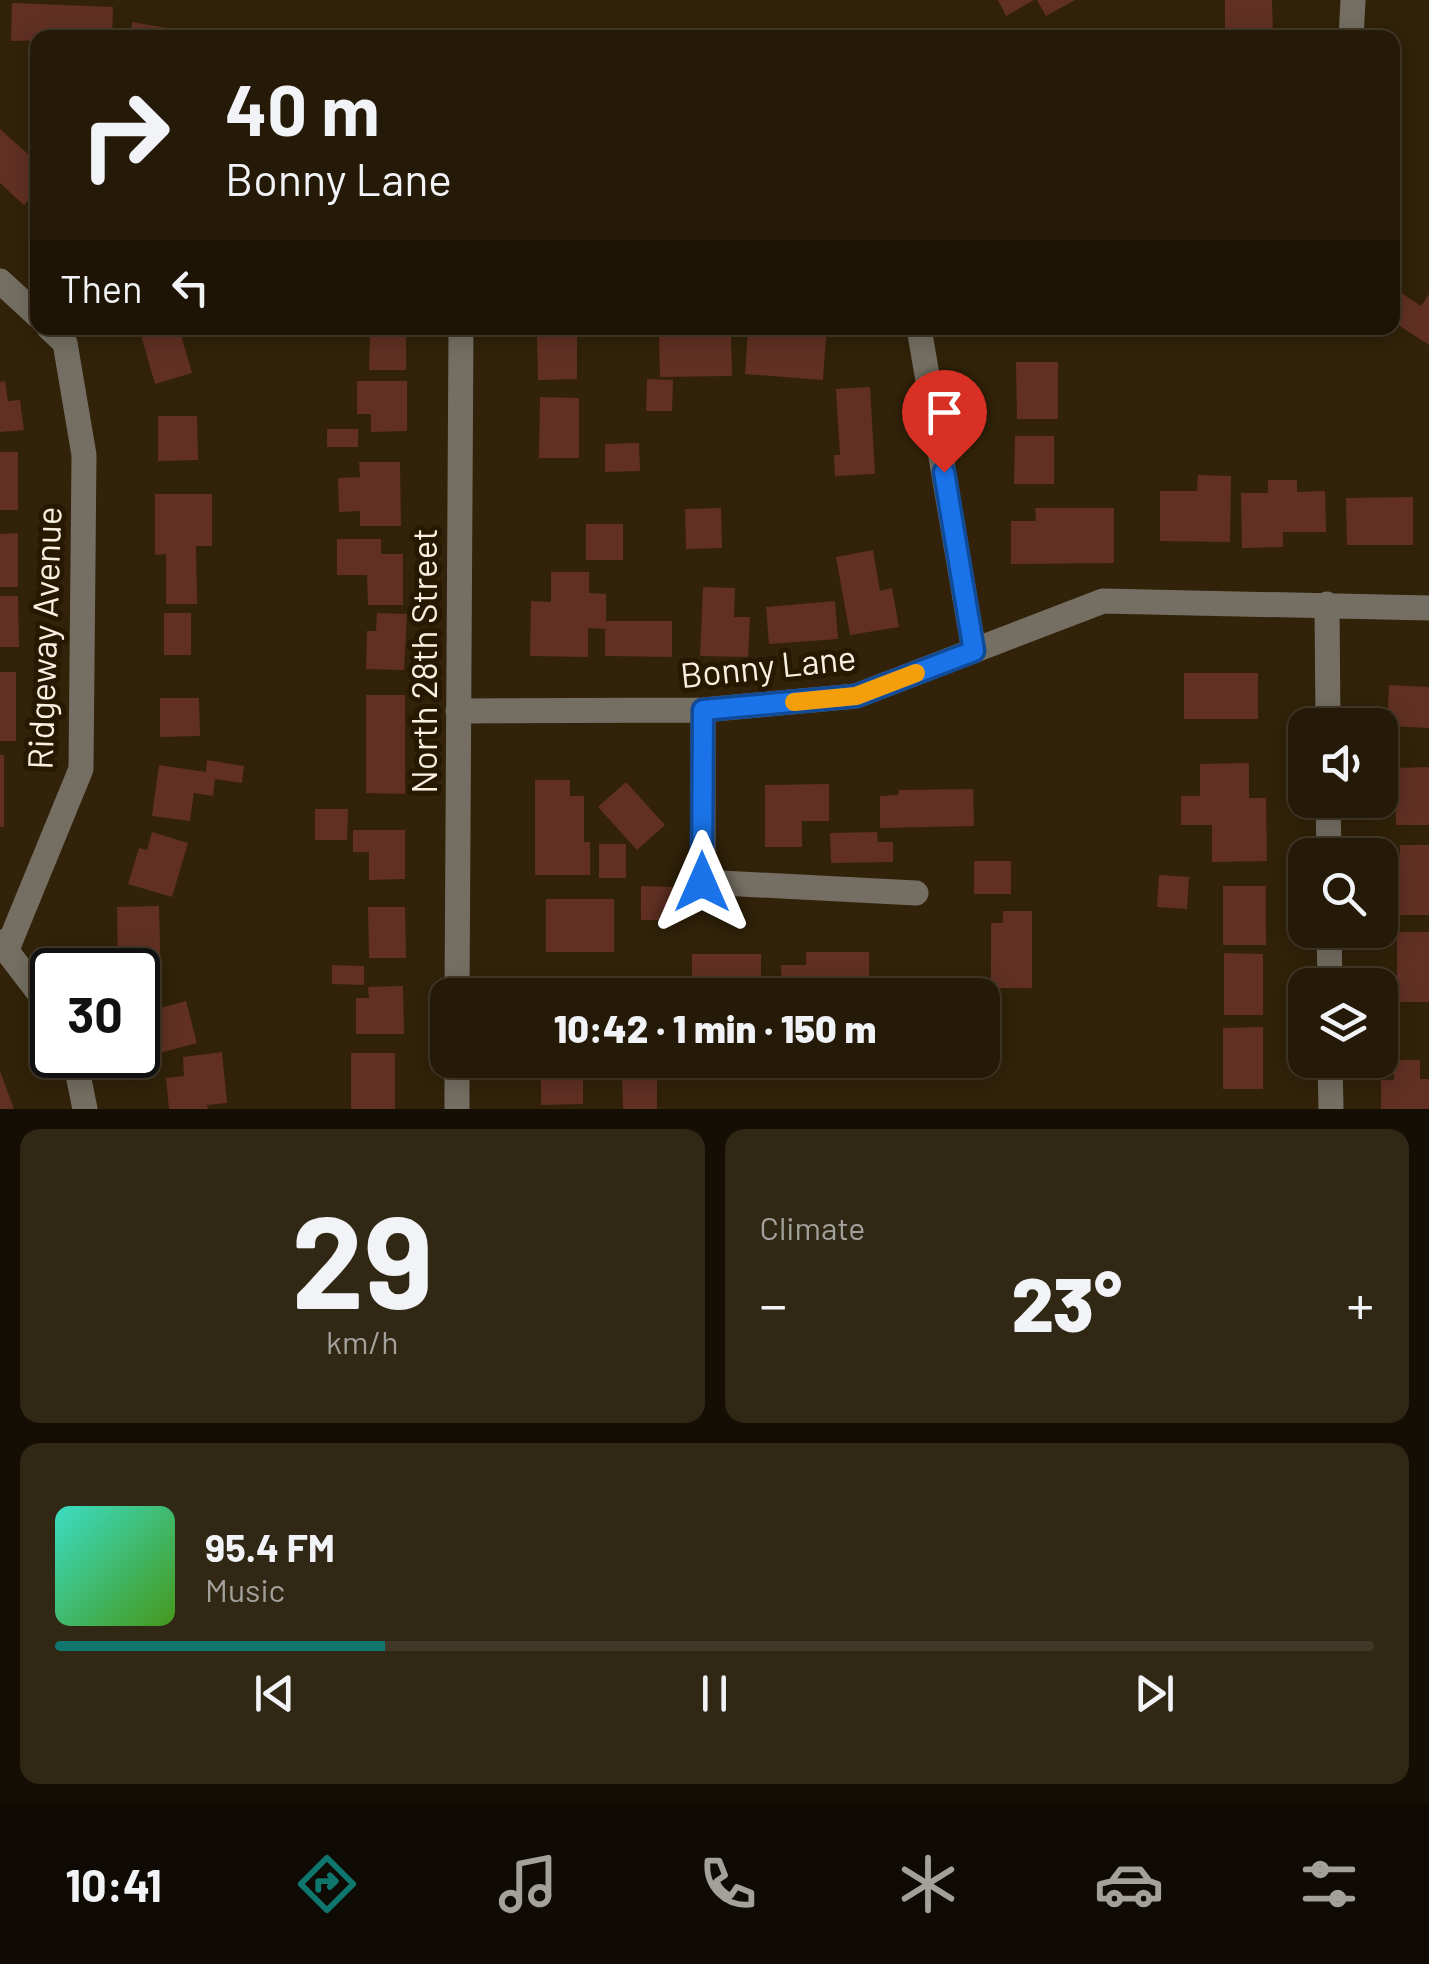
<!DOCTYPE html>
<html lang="en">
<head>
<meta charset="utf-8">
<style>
  body { margin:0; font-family:Barlow,sans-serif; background:#312715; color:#f1f3f6; height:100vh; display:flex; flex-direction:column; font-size:38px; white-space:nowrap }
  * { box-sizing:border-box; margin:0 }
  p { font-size:32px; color:#a3a19b }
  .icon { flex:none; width:55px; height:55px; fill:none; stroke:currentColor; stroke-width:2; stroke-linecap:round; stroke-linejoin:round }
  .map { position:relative; height:1109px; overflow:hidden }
  .side { display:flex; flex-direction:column; gap:20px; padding:20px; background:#140e04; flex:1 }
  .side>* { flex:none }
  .hud { position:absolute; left:30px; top:30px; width:1370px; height:305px; border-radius:20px; box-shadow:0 5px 25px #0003,0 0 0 2px #423828; background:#251a07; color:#f1f3f6; overflow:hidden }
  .controls { position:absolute; left:1288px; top:708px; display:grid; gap:20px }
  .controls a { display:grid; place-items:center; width:110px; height:110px; border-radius:20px; background:#251a07; box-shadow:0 5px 25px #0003,0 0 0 2px #423828; font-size:50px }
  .speed { position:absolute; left:30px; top:948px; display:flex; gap:20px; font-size:50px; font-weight:700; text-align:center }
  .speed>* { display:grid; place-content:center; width:130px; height:130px; border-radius:50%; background:#251a07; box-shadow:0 5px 25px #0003,0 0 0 2px #423828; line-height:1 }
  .speed .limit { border:5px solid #111; border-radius:15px; background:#fff; color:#111 }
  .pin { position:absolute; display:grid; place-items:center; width:85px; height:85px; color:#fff; margin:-102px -42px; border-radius:50% 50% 50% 0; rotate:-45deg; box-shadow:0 0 10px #0007 }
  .pin .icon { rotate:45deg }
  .me { position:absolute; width:110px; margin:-55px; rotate:0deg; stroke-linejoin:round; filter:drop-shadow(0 0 8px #0008) }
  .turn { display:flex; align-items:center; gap:35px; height:210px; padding:0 30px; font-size:45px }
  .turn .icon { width:130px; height:130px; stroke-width:2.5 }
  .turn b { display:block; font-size:70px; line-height:85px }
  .then { display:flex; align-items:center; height:95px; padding:0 30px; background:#0003; gap:20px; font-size:38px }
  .big { font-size:75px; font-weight:800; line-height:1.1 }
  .side .tile { flex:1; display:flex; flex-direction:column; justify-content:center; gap:15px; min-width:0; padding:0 35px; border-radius:20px; background:#312715 }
  .side .dial { align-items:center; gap:0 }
  .dial b { font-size:130px; line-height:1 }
  .song { display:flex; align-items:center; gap:30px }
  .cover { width:120px; height:120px; border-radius:15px; background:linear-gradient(135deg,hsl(170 70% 55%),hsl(100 70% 35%)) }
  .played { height:10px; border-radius:5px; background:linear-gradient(90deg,#0f766e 25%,#423828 25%) }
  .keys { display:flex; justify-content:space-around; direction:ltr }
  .heat { display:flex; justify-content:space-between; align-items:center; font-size:55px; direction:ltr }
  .side .tiles { flex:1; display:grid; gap:20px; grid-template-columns:1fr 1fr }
  .tile:last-child { grid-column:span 2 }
  .trip { position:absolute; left:430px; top:978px; width:570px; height:100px; border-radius:20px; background:#251a07; box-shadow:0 5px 25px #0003,0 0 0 2px #423828; font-weight:800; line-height:100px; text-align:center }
  .tab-bar { display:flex; height:160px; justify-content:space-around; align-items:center; background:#0f0a03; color:#a3a19b }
  .tab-bar .icon { width:70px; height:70px }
  .tab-bar .on { color:#0f766e }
  .tab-bar b { font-size:45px; color:#f1f3f6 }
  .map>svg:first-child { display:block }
  .building { fill:#613023 }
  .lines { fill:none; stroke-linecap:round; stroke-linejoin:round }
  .minor { stroke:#756f63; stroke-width:25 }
  .route-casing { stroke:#114b97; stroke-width:25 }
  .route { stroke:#1a73e8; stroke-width:18 }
  .slow { stroke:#f59e0b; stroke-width:18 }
  .labels { text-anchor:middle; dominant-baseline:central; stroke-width:10; stroke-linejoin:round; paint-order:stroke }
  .street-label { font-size:35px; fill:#faf0e2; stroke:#271802 }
</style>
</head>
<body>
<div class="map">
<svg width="1429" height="1109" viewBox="0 0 1429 1109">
  <rect width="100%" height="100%" fill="#312209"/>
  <path class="building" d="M 998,0 L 1034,0 L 1006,16 Z
    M 1037,0 L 1075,0 L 1046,16 Z
    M 1225,0 L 1272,0 L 1273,33 L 1225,35 Z
    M 12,3 L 113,7 L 112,38 L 11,41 Z
    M 132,22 L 190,32 L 189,38 L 130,38 Z
    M 0,129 L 38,163 L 38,190 L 24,205 L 0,183 Z
    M 1392,287 L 1421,306 L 1429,294 L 1429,345 L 1392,321 Z
    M 139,328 L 179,328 L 192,373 L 155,384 Z
    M 370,328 L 406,328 L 406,370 L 369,370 Z
    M 748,331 L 826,337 L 823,380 L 745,374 Z
    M 577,332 L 577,379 L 538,380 L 537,333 Z
    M 731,335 L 732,376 L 660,377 L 659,336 Z
    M 1016,362 L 1058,362 L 1058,419 L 1017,419 Z
    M 647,379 L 673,380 L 672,411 L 646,411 Z
    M 5,381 L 8,401 L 20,400 L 24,430 L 0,432 L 0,382 Z
    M 357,381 L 407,381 L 407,431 L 371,432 L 371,414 L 357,414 Z
    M 870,387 L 875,474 L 835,476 L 834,455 L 840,455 L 836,389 Z
    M 540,397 L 579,398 L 579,458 L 539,458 Z
    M 158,416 L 197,416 L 198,460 L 158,461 Z
    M 327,429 L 358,429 L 358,447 L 327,447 Z
    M 1015,436 L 1054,436 L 1054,484 L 1014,484 Z
    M 639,443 L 640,471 L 605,472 L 605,444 Z
    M 0,452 L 18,452 L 18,510 L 0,510 Z
    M 359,462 L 400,462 L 401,526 L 360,526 L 360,511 L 339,512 L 338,478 L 360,477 Z
    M 1198,475 L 1231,476 L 1230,542 L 1160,541 L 1160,491 L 1197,491 Z
    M 1268,480 L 1297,480 L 1297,492 L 1325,491 L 1326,532 L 1283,532 L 1283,547 L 1242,548 L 1241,493 L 1268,493 Z
    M 155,494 L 212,494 L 212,546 L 196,546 L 197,604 L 166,604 L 166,554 L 155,555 Z
    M 1413,497 L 1413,545 L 1347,545 L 1346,498 Z
    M 721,508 L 722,548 L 686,549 L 685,509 Z
    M 1035,508 L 1114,508 L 1114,563 L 1011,564 L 1011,521 L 1036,521 Z
    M 586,524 L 623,524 L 623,560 L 586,560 Z
    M 18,533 L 18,587 L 0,587 L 0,534 Z
    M 337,539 L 381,539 L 381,554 L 403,554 L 403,605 L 368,605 L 367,575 L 337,575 Z
    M 873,550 L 880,591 L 892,588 L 899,627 L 850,635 L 836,557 Z
    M 551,572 L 589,572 L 589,593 L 606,594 L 606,621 L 672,621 L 672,657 L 605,656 L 605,629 L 588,628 L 588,657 L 530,656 L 531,601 L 551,602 Z
    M 703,587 L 735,588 L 734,617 L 750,617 L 748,657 L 700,656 Z
    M 0,596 L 18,596 L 19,647 L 0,647 Z
    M 835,601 L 838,639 L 769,644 L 766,607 Z
    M 164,613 L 191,613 L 191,655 L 164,655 Z
    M 377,613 L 407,614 L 404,670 L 366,669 L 367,631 L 376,631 Z
    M 0,672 L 16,672 L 16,741 L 0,741 Z
    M 1184,673 L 1258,673 L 1258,719 L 1184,719 Z
    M 1389,685 L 1429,687 L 1429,728 L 1387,726 Z
    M 366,695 L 405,695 L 405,794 L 366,793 Z
    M 160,698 L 199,698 L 200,736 L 160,737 Z
    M 0,755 L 4,755 L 4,827 L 0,827 Z
    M 207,760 L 244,766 L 242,783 L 215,779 L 213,796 L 194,793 L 190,821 L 152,816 L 159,765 L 206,772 Z
    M 1249,763 L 1249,798 L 1266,798 L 1267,861 L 1212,862 L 1212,825 L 1181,825 L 1181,796 L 1200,796 L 1200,764 Z
    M 1429,767 L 1429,825 L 1396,825 L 1395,768 Z
    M 535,780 L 570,780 L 570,796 L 584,796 L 584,842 L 590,842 L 590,875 L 535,875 Z
    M 626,782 L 665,825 L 637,850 L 598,807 Z
    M 829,784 L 829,821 L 802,821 L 802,847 L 765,847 L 765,785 Z
    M 973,789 L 974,826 L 880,828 L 880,796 L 898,795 L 899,790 Z
    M 315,809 L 348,809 L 347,840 L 315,840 Z
    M 353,830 L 405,830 L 405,879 L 369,880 L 369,852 L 353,852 Z
    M 152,832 L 188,843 L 172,897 L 128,884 L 139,848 L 147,850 Z
    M 877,832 L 878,842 L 893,842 L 893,862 L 831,863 L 830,833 Z
    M 599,844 L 626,844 L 626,878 L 599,878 Z
    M 1400,845 L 1429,845 L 1429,915 L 1400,915 Z
    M 974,861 L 1011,861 L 1011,894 L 974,894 Z
    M 1159,875 L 1189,877 L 1187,909 L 1157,907 Z
    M 641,886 L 674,887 L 673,920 L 641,920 Z
    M 1223,886 L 1266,886 L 1266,945 L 1223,945 Z
    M 546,899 L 614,899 L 614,952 L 546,952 Z
    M 159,906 L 161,982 L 138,982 L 138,970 L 118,970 L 117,907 Z
    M 368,907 L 405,907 L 406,958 L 369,958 Z
    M 1003,911 L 1032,911 L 1032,988 L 991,988 L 991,923 L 1003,923 Z
    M 1397,932 L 1429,932 L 1429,1002 L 1397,1002 Z
    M 806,952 L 869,952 L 869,995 L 782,995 L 781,965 L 806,965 Z
    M 1224,953 L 1263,954 L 1263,1015 L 1224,1015 Z
    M 692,954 L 761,954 L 761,994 L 692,995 Z
    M 332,965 L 364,966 L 364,985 L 332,984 Z
    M 403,986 L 404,1034 L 356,1034 L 356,998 L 369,998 L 368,987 Z
    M 186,1001 L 197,1043 L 156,1054 L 145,1012 Z
    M 1263,1027 L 1263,1089 L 1223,1089 L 1223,1028 Z
    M 222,1052 L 227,1103 L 207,1105 L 208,1109 L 169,1109 L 166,1078 L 184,1076 L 183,1057 Z
    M 351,1053 L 395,1053 L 395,1109 L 351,1109 Z
    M 541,1060 L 583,1060 L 583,1104 L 541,1105 Z
    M 1394,1060 L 1420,1060 L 1420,1079 L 1429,1079 L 1429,1109 L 1381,1109 L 1381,1080 L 1394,1080 Z
    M 0,1072 L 0,1071 L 14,1109 L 0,1109 Z
    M 622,1078 L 657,1078 L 657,1109 L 623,1109 Z"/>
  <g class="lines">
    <path class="minor" d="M 1351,38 L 1353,0
      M 0,281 L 38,316
      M 919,328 L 974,651
      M 1327,604 L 1328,725
      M 703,710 L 703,882 L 916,893
      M 458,711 L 703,710 L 856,696 L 1103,601 L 1429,608
      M 1328,800 L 1329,855
      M 1329,930 L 1330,985
      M 0,942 L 52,1010
      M 8,947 L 81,769 L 84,455 L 65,343 L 49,328
      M 457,995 L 461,328
      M 74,1055 L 85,1109
      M 1330,1060 L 1331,1109
      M 457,1109 L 457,1060"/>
  </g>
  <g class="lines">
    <g class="route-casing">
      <path id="route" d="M 702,882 L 703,710 L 856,696 L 974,651 L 944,472"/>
    </g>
    <use href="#route" class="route"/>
    <path class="slow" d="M 794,702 L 856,696 L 916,673"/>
  </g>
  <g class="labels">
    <g class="street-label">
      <text transform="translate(43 638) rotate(-88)">Ridgeway Avenue</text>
      <text transform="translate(423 661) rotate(-90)">North 28th Street</text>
      <text transform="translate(768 665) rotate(-6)">Bonny Lane</text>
    </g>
  </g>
</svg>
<div class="controls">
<a><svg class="icon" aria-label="sound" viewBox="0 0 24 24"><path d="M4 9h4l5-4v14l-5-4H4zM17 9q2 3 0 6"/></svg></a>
<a><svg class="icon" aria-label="search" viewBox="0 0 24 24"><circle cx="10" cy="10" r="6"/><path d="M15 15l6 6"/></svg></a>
<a><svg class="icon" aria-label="layers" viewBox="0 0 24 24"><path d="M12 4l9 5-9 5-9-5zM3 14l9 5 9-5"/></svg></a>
</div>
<div class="speed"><div class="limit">30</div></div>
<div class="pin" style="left:944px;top:472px;background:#d93025"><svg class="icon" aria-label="arrive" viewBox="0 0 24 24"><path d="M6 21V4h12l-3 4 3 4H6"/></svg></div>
<svg class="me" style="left:702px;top:882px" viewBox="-20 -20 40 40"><path d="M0-17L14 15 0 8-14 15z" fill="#1a73e8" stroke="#fff" stroke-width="4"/></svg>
<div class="trip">10:42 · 1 min · 150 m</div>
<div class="hud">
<div class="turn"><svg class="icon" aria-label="right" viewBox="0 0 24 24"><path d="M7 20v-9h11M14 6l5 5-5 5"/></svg><div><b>40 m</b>Bonny Lane</div></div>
<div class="then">Then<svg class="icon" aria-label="left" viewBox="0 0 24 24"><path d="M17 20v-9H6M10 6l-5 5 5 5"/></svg></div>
</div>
</div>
<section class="side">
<div class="tiles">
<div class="tile dial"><b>29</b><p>km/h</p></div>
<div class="tile"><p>Climate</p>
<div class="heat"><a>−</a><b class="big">23°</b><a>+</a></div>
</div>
<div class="tile">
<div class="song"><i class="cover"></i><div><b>95.4 FM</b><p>Music</p></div></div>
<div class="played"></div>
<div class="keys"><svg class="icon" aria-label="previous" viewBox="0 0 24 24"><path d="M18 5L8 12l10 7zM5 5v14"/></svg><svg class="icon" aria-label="pause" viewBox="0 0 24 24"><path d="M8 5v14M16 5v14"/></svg><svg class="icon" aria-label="next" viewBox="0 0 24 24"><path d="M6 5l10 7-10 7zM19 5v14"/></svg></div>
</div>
</div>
</section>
<nav class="tab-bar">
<b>10:41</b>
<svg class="icon on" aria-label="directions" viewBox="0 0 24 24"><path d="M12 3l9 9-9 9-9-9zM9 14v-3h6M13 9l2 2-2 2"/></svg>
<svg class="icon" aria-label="music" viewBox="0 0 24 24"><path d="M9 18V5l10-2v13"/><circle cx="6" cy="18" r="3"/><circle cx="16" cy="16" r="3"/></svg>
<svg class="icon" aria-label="phone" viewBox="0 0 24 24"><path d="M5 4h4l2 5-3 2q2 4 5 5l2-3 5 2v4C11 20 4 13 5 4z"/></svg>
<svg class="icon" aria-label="climate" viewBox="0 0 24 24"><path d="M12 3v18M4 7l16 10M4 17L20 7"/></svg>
<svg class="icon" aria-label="car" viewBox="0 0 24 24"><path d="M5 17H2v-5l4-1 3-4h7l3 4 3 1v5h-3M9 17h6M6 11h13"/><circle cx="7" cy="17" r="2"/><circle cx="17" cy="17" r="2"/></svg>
<svg class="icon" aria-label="filters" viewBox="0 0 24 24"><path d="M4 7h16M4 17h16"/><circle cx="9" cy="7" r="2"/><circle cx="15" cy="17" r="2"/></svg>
</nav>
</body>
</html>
